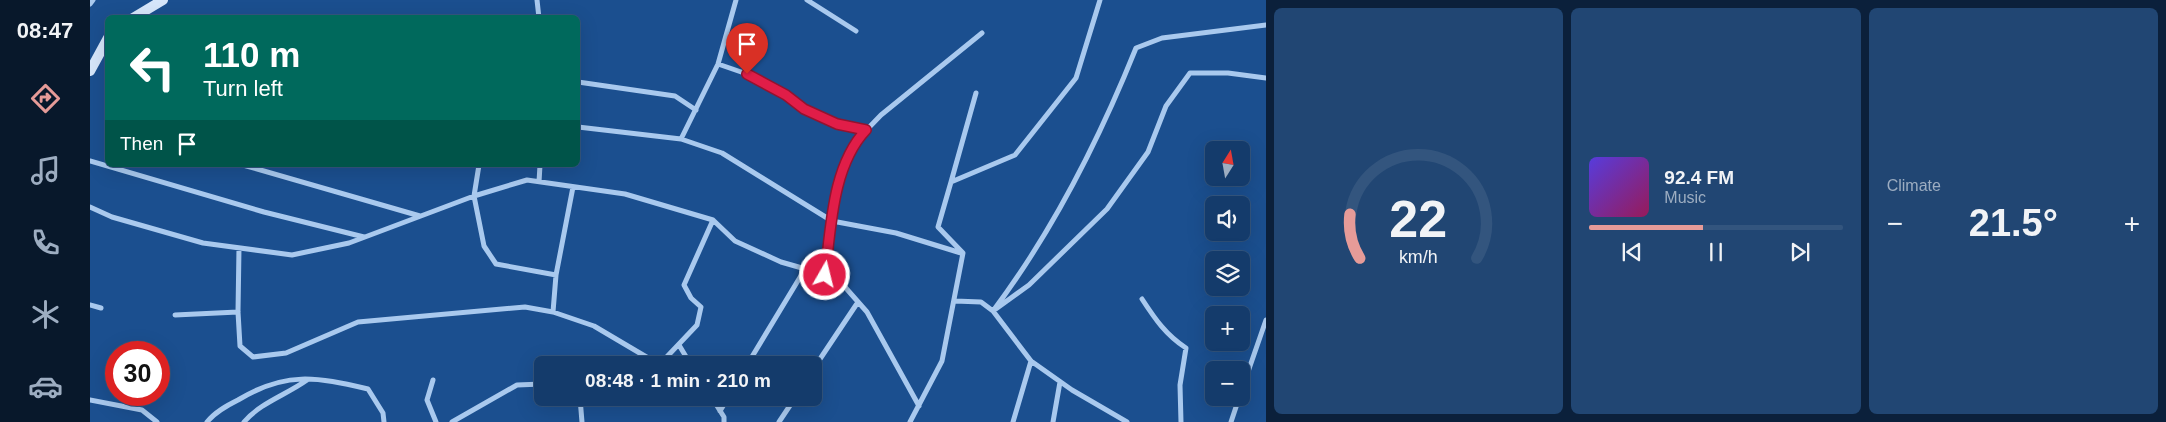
<!DOCTYPE html>
<html lang="en">
<head>
<meta charset="utf-8">
<style>
  body { margin:0; font-family:Arial,sans-serif; background:#214673; color:#f1f3f6; height:100vh; display:flex; flex-direction:column; font-size:19px; white-space:nowrap }
  * { box-sizing:border-box; margin:0 }
  p { font-size:16px; color:#9dadc1 }
  .icon { flex:none; width:28px; height:28px; fill:none; stroke:currentColor; stroke-width:2; stroke-linecap:round; stroke-linejoin:round }
  .map { position:relative; flex:1; overflow:hidden }
  .drawer { display:flex; flex-direction:column; gap:8px; padding:8px; background:#0b203b; width:900px }
  .drawer>* { flex:none }
  .banner { position:absolute; left:15px; top:15px; width:475px; height:152px; border-radius:8px; box-shadow:0 5px 20px #0002,0 0 0 1px #33557e; background:#00695c; color:#fff; overflow:hidden }
  .needle { width:32px; rotate:11deg }
  .controls { position:absolute; left:1115px; top:141px; display:grid; gap:10px }
  .controls a { display:grid; place-items:center; width:45px; height:45px; border-radius:8px; background:#143b6b; box-shadow:0 5px 20px #0002,0 0 0 1px #33557e; font-size:25px }
  .speed { position:absolute; left:15px; top:341px; display:flex; gap:10px; font-size:25px; font-weight:700; text-align:center }
  .speed>* { display:grid; place-content:center; width:65px; height:65px; border-radius:50%; background:#143b6b; box-shadow:0 5px 20px #0002,0 0 0 1px #33557e; line-height:1 }
  .speed .limit { border:8px solid #d22; background:#fff; color:#111 }
  .pin { position:absolute; display:grid; place-items:center; width:42px; height:42px; color:#fff; margin:-51px -21px; border-radius:50% 50% 50% 0; rotate:-45deg; box-shadow:0 0 5px #0007 }
  .pin .icon { rotate:45deg }
  .me { position:absolute; width:55px; margin:-28px; rotate:8deg; stroke-linejoin:round; filter:drop-shadow(0 0 4px #0008) }
  .turn { display:flex; align-items:center; gap:18px; height:105px; padding:0 15px; font-size:22px }
  .turn .icon { width:65px; height:65px; stroke-width:2.5 }
  .turn b { display:block; font-size:35px; line-height:42px }
  .then { display:flex; align-items:center; height:48px; padding:0 15px; background:#0003; gap:10px; font-size:19px }
  .big { font-size:38px; font-weight:700; line-height:1.1 }
  .drawer .card { flex:1; display:flex; flex-direction:column; justify-content:center; gap:8px; min-width:0; padding:0 18px; border-radius:8px; background:#214673 }
  .drawer .dial { align-items:center; gap:0 }
  .dial svg { height:130px; overflow:visible; fill:none; stroke:#33557e; stroke-width:7; stroke-linecap:round; text-anchor:middle }
  .dial text { fill:#f1f3f6; stroke:none }
  .song { display:flex; align-items:center; gap:15px }
  .cover { width:60px; height:60px; border-radius:8px; background:linear-gradient(135deg,hsl(250 70% 55%),hsl(330 70% 35%)) }
  .played { height:5px; border-radius:2px; background:linear-gradient(90deg,#e69b98 45%,#33557e 45%) }
  .keys { display:flex; justify-content:space-around; direction:ltr }
  .heat { display:flex; justify-content:space-between; align-items:center; font-size:28px; direction:ltr }
  .drawer .tiles { flex:1; display:grid; gap:8px; grid-template-columns:repeat(3,1fr) }
  .trip { position:absolute; left:444px; top:356px; width:288px; height:50px; border-radius:8px; background:#143b6b; box-shadow:0 5px 20px #0002,0 0 0 1px #33557e; font-weight:700; line-height:50px; text-align:center }
  main { display:flex; flex:1; min-height:0 }
  .dock { display:flex; flex-direction:column; width:90px; justify-content:space-around; align-items:center; background:#08182b; color:#9dadc1 }
  .dock .icon { width:35px; height:35px }
  .dock .selected { color:#e69b98 }
  .dock b { font-size:22px; color:#f1f3f6 }
  .map>svg:first-child { display:block }
  .lines { fill:none; stroke-linecap:round; stroke-linejoin:round }
  .street { stroke:#a9c9ee; stroke-width:5 }
  .secondary { stroke:#d6e6fa; stroke-width:10 }
  .route-casing { stroke:#92132f; stroke-width:12 }
  .route { stroke:#e11d48; stroke-width:9 }
</style>
</head>
<body>
<main>
<nav class="dock">
<b>08:47</b>
<svg class="icon selected" aria-label="directions" viewBox="0 0 24 24"><path d="M12 3l9 9-9 9-9-9zM9 14v-3h6M13 9l2 2-2 2"/></svg>
<svg class="icon" aria-label="music" viewBox="0 0 24 24"><path d="M9 18V5l10-2v13"/><circle cx="6" cy="18" r="3"/><circle cx="16" cy="16" r="3"/></svg>
<svg class="icon" aria-label="phone" viewBox="0 0 24 24"><path d="M5 4h4l2 5-3 2q2 4 5 5l2-3 5 2v4C11 20 4 13 5 4z"/></svg>
<svg class="icon" aria-label="climate" viewBox="0 0 24 24"><path d="M12 3v18M4 7l16 10M4 17L20 7"/></svg>
<svg class="icon" aria-label="car" viewBox="0 0 24 24"><path d="M5 17H2v-5l4-1 3-4h7l3 4 3 1v5h-3M9 17h6M6 11h13"/><circle cx="7" cy="17" r="2"/><circle cx="17" cy="17" r="2"/></svg>
</nav>
<div class="map">
<svg width="1176" height="422" viewBox="0 0 1176 422">
  <rect width="100%" height="100%" fill="#1b4f8f"/>
  <g class="lines">
    <path class="street" d="M 447,0 L 449,18
      M 717,0 L 766,31
      M 0,4 L 3,0
      M 1176,25 L 1072,38 L 1046,48 C 1009,140 963,231 903,311 L 939,285 L 1017,209 L 1058,152 L 1076,106 L 1100,73 L 1138,73 L 1176,78
      M 628,64 L 657,74 L 696,95 L 714,109 L 747,124 L 776,130
      M 488,82 L 585,96 L 606,110
      M 488,127 L 591,139 L 632,153 L 742,221 L 806,233 L 871,253
      M 591,139 L 628,64 L 646,0
      M 0,161 L 174,212 L 274,237
      M 153,165 L 330,216
      M 389,165 L 384,196 L 394,246 L 406,264 L 466,275
      M 449,182 L 450,165
      M 861,182 L 886,93
      M 0,207 L 22,217 L 113,243 L 202,255 L 259,243 L 384,196 L 437,180 L 535,194 L 623,220 L 645,241 L 691,262 L 747,278 L 777,312 L 829,406
      M 149,248 L 148,312 L 150,346 L 163,357 L 196,353 L 268,322 L 435,307 L 463,312 L 504,326 L 570,365
      M 735,275 L 745,195 L 764,143 L 791,115 L 892,33
      M 1052,299 C 1065,319 1076,335 1096,348 L 1090,385 L 1091,422
      M 865,301 L 891,302 L 903,311 L 941,361 L 982,390 L 1037,422
      M 0,305 L 11,308
      M 463,312 L 466,275 L 483,187
      M 85,315 L 148,312
      M 589,345 L 601,365
      M 570,364 L 607,325 L 611,307 L 601,298 L 594,285 L 623,220
      M 657,365 L 715,269
      M 722,371 L 768,302
      M 343,380 L 337,400 L 346,422
      M 1151,392 L 1176,320
      M 490,398 L 492,422
      M 622,398 L 634,417 L 634,422
      M 0,400 L 52,410 L 67,422
      M 630,411 L 638,398
      M 117,422 C 125,412 136,406 148,400 C 196,371 226,377 278,389 L 293,413 L 294,422
      M 154,422 C 170,403 196,395 217,380
      M 362,422 L 427,385 L 452,384
      M 689,422 L 705,398
      M 820,422 L 852,361 L 873,253 L 848,227 L 861,182 L 925,155 L 986,78 L 1010,0
      M 923,422 L 941,361
      M 963,422 L 970,382
      M 1141,422 L 1149,398"/>
    <path class="secondary" d="M 43,18 L 73,0
      M 0,71 L 18,38"/>
  </g>
  <g class="lines">
    <g class="route-casing">
      <path id="route" d="M 657,74 L 696,95 L 714,109 L 747,124 L 776,130 C 742,166 741,228 735,275"/>
    </g>
    <use href="#route" class="route"/>
  </g>
</svg>
<div class="controls">
<a><svg class="needle" viewBox="-14 -14 28 28"><path d="M0-13l5 13h-10z" fill="#e53935"/><path d="M0 13l5-13h-10z" fill="#9dadc1"/></svg></a>
<a><svg class="icon" aria-label="sound" viewBox="0 0 24 24"><path d="M4 9h4l5-4v14l-5-4H4zM17 9q2 3 0 6"/></svg></a>
<a><svg class="icon" aria-label="layers" viewBox="0 0 24 24"><path d="M12 4l9 5-9 5-9-5zM3 14l9 5 9-5"/></svg></a>
<a>+</a>
<a>−</a>
</div>
<div class="speed"><div class="limit">30</div></div>
<div class="pin" style="left:657px;top:74px;background:#d93025"><svg class="icon" aria-label="arrive" viewBox="0 0 24 24"><path d="M6 21V4h12l-3 4 3 4H6"/></svg></div>
<svg class="me" style="left:735px;top:275px" viewBox="-20 -20 40 40"><circle r="17" fill="#e11d48" stroke="#fff" stroke-width="3"/><path d="M0-11L8 9 0 5-8 9z" fill="#fff"/></svg>
<div class="trip">08:48 · 1 min · 210 m</div>
<div class="banner">
<div class="turn"><svg class="icon" aria-label="left" viewBox="0 0 24 24"><path d="M17 20v-9H6M10 6l-5 5 5 5"/></svg><div><b>110 m</b>Turn left</div></div>
<div class="then">Then<svg class="icon" aria-label="arrive" viewBox="0 0 24 24"><path d="M6 21V4h12l-3 4 3 4H6"/></svg></div>
</div>
</div>
<section class="drawer">
<div class="tiles">
<div class="card dial"><svg viewBox="0 0 100 80">
<path d="M14 69A42 42 0 1 1 86 69"/>
<path d="M14 69A42 42 0 0 1 8 42" stroke="#e69b98"/>
<text x="50" y="56" font-size="32" font-weight="700">22</text>
<text x="50" y="72" font-size="11">km/h</text>
</svg></div>
<div class="card">
<div class="song"><i class="cover"></i><div><b>92.4 FM</b><p>Music</p></div></div>
<div class="played"></div>
<div class="keys"><svg class="icon" aria-label="previous" viewBox="0 0 24 24"><path d="M18 5L8 12l10 7zM5 5v14"/></svg><svg class="icon" aria-label="pause" viewBox="0 0 24 24"><path d="M8 5v14M16 5v14"/></svg><svg class="icon" aria-label="next" viewBox="0 0 24 24"><path d="M6 5l10 7-10 7zM19 5v14"/></svg></div>
</div>
<div class="card"><p>Climate</p>
<div class="heat"><a>−</a><b class="big">21.5°</b><a>+</a></div>
</div>
</div>
</section>
</main>
</body>
</html>
